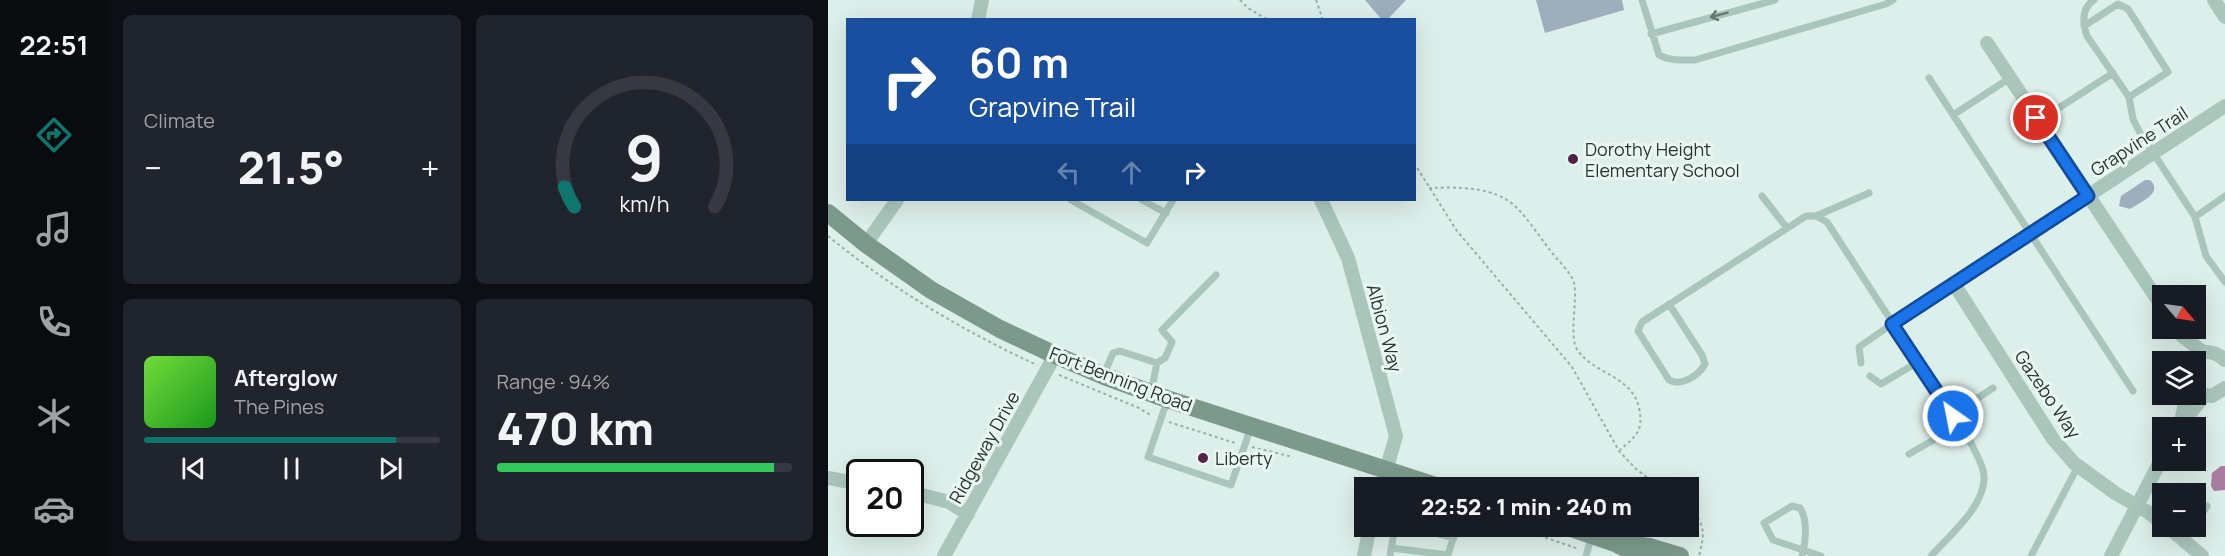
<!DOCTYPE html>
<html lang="en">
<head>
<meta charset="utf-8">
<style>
  body { margin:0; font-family:Manrope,sans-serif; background:#20242c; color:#f1f3f6; height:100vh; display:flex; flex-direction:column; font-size:22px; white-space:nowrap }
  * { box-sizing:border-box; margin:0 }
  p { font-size:20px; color:#9ea1a6 }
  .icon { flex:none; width:33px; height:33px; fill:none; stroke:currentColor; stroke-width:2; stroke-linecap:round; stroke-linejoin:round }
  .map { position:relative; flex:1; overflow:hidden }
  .drawer { display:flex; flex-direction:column; gap:15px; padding:15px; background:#0d0f14; width:720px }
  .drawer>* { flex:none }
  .hud { position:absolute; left:18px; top:18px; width:570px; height:183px; border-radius:0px; box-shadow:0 6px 24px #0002; background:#1a4fa0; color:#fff; overflow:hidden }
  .needle { width:39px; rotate:119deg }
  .fabs { position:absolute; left:1324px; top:285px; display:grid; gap:12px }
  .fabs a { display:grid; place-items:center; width:54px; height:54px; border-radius:0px; background:#171b24; box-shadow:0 6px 24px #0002; font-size:30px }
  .speed { position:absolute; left:18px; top:459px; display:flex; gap:12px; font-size:30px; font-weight:700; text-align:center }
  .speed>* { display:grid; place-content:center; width:78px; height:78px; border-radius:50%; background:#171b24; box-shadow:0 6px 24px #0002; line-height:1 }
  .speed .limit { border:3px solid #111; border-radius:9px; background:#fff; color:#111 }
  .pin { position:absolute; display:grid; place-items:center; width:51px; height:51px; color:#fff; margin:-26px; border:3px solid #fff; border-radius:50%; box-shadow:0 2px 6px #0007 }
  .me { position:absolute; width:66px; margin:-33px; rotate:327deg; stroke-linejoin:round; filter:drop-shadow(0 0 4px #0008) }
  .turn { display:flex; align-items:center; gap:21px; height:126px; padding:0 24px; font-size:27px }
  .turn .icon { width:78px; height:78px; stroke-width:2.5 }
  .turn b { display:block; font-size:42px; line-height:51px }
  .lanes { display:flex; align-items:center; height:57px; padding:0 24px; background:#0003; justify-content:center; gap:30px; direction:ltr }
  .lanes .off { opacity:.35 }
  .big { font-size:45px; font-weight:800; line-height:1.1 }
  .drawer .tile { flex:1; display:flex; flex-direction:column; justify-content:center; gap:9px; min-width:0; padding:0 21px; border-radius:9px; background:#20242c }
  .drawer .dial { align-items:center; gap:0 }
  .dial svg { height:156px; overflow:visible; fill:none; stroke:#363941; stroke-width:7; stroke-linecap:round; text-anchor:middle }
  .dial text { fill:#f1f3f6; stroke:none }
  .song { display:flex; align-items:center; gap:18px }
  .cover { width:72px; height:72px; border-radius:9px; background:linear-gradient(135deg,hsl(100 70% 55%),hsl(120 70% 35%)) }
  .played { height:6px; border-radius:3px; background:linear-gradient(90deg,#0f766e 85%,#363941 85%) }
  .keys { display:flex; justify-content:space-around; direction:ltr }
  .heat { display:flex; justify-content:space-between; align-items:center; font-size:33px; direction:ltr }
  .charge { height:9px; border-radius:4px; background:linear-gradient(90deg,#34c759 94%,#363941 0) }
  .drawer .tiles { flex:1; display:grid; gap:15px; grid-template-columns:repeat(2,1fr) }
  .trip { position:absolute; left:526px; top:477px; width:345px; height:60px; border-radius:0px; background:#171b24; box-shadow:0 6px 24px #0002; font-weight:800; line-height:60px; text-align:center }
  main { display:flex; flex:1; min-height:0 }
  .dock { display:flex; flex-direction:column; width:108px; justify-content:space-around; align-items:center; background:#090b0e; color:#9ea1a6 }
  .dock .icon { width:42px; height:42px }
  .dock .on { color:#0f766e }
  .dock b { font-size:27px; color:#f1f3f6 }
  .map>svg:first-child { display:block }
  .green { fill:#9eaebd }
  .water { fill:#a97fa1 }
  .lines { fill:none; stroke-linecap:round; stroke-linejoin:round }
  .path { stroke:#94b2a6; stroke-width:2; stroke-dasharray:3 3; stroke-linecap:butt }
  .lane { stroke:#aac6bb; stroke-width:7 }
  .street { stroke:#aac6bb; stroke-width:14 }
  .secondary { stroke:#7c9a8b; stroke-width:18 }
  .oneway { stroke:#63766d }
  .route-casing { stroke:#114b97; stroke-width:15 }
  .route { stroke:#1a73e8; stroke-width:10 }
  .poi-dot { fill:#522347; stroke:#e9f7f3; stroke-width:2 }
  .labels { text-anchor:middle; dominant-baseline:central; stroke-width:6; stroke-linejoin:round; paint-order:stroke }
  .street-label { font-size:18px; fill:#29342e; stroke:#e9f7f3 }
  .poi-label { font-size:18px; fill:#29342e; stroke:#e9f7f3; text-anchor:start }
</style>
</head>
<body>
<main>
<nav class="dock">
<b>22:51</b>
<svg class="icon on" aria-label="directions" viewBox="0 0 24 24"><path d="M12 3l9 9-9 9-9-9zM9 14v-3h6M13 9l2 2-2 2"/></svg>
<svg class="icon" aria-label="music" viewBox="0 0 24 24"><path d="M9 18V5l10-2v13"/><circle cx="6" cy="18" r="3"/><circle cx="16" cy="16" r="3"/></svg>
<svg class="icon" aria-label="phone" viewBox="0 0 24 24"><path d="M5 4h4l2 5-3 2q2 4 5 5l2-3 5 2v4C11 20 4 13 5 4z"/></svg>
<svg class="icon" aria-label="climate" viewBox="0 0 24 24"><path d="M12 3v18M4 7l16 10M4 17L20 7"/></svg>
<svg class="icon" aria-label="car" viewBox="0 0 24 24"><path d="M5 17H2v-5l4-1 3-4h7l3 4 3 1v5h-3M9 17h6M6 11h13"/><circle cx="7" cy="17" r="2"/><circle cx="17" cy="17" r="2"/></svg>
</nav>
<section class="drawer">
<div class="tiles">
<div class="tile"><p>Climate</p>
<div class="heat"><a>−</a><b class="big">21.5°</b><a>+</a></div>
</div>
<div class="tile dial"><svg viewBox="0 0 100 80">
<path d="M14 69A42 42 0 1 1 86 69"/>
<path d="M14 69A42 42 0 0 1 9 59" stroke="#0f766e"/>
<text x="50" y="56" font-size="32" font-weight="700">9</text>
<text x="50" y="72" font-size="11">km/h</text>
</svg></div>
<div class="tile">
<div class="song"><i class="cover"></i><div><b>Afterglow</b><p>The Pines</p></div></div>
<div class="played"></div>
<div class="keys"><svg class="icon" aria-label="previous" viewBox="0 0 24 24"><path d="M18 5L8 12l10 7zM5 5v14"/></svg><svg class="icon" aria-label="pause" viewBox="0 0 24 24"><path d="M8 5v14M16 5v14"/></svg><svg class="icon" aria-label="next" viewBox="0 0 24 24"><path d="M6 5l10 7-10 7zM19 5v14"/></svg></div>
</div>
<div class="tile"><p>Range · 94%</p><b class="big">470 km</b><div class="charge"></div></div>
</div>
</section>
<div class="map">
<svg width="1397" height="556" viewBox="0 0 1397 556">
  <rect width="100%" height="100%" fill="#ddefea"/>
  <path class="green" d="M 537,0 L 578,0 L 560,19 L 554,20 Z
    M 708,0 L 794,0 L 796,10 L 717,33 Z
    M 1317,180 L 1322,180 C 1336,193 1312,202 1302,209 L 1291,206 L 1293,196 Z"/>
  <path class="water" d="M 1393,466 L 1397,466 L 1397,490 L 1386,491 L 1383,486 L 1384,473 Z"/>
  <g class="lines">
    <path class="path" d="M 412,0 L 420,8 L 440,20
      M 488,0 L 495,20
      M 586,163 L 629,231 L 744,367 L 791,451 L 808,469 L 833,488
      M 601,188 C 629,187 667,186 688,207 C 701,220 711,236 722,250 C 729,260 743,272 746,283 C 750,301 740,338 750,351 C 767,374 805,377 811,408 C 816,431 808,436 792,450
      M 0,236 C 63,288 135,331 209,365
      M 231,375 L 311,408 L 324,416
      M 341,422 L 407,443
      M 424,447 L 465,457
      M 861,509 C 879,524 876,536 871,556
      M 683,526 L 751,549"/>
    <path class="lane" d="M 814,0 L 831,55 C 842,61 854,60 867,60 L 1058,4 L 1065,0
      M 1266,0 C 1253,8 1255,24 1259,36 L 1301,97 L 1305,119 L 1311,131 L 1367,217 L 1378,256 L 1397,282
      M 1256,26 L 1290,4 L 1300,9 L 1340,72 L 1301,97
      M 823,34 L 947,0
      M 1101,78 L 1305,391
      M 1226,111 L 1285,73
      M 1125,115 L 1182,78
      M 934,196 L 959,228
      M 243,200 L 319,243 L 345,200
      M 314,200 L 338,213
      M 988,216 L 1041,193
      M 1367,217 L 1397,196
      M 841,304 L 874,355 L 877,364 C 871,375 854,387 841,380 L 810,331 L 814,322 L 978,216 L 988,216 L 999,222 L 1144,445 C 1148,454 1156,466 1156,476 C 1158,505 1121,536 1103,556
      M 329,363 L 337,358 L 344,342 L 334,330 L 388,275
      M 1033,363 L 1031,347 L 1064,324
      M 276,374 L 285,353 L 292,351 L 329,363 L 323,393
      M 1042,376 L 1053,384 L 1090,362
      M 339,401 L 320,457 L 403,485 L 423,427
      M 1118,406 L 1133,409 L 1165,388
      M 1081,454 L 1118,433 L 1125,416
      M 1368,523 L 1379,506
      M 579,526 L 593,529
      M 607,533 L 626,538
      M 1355,541 L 1365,526
      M 563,548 L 620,555 L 629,526
      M 562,556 L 567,526
      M 758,556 L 764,535
      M 974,556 C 978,542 980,520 972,508 L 964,506 L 936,523 L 945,540 L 993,556
      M 1203,556 L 1250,466"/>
    <path class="street" d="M 1386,0 L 1397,17
      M 150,20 L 154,0
      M 1159,43 L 1335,308
      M 493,200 L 520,258 L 568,436 L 553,488
      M 38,244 L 69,200
      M 1126,284 L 1225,439 L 1246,463 L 1287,493 L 1320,512 L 1335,524
      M 1064,324 L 1397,106
      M 1349,328 L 1353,335 L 1375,352
      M 1361,362 C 1371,349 1385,349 1397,360
      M 1370,394 L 1384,396 L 1397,388
      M 1354,417 L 1359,394
      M 1350,428 L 1376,396
      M 0,478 L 32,484
      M 82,492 L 121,502 L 140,514
      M 1339,526 L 1374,556
      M 116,556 L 227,355
      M 536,556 L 542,526
      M 1283,556 L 1335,456"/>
    <path class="secondary" d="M 0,213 L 38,244 L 103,290 L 172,329 L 227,355 L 276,376 L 339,399 L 614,488
      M 737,526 L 787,543 L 813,556
      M 798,544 L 822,547 L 852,556"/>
  </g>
  <defs><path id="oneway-shaft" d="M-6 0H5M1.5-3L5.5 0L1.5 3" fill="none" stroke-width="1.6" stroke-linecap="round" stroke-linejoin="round" transform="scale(1.5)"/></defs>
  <use class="oneway" href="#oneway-shaft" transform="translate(891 15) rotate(165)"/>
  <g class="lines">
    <g class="route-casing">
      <path id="route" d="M 1125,416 L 1064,324 L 1260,196 L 1208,118"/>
    </g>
    <use href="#route" class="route"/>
  </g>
  <g class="poi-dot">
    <circle cx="745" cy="159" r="6"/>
    <circle cx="375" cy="458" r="6"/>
  </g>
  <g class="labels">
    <g class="street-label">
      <text transform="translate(1311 141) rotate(-33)">Grapvine Trail</text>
      <text transform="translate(557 328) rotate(75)">Albion Way</text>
      <text transform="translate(293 379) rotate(21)">Fort Benning Road</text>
      <text transform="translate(1220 394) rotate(56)">Gazebo Way</text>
      <text transform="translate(156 447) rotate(-61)">Ridgeway Drive</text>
    </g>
    <g class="poi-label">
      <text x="757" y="149">Dorothy Height<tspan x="757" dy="21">Elementary School</tspan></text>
      <text x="387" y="458">Liberty</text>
    </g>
  </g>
</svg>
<div class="fabs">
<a><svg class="needle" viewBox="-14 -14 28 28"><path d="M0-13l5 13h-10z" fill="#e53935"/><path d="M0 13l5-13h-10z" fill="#9ea1a6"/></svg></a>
<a><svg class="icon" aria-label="layers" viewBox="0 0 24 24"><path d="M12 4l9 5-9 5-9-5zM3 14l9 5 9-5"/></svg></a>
<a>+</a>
<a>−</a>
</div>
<div class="speed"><div class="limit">20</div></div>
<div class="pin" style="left:1208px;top:118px;background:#d93025"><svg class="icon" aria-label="arrive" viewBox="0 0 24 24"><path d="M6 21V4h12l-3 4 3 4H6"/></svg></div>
<svg class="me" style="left:1125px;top:416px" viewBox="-20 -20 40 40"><circle r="17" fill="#1a73e8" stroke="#fff" stroke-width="3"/><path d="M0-11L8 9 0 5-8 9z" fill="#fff"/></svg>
<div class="trip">22:52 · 1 min · 240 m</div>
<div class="hud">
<div class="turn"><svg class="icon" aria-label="right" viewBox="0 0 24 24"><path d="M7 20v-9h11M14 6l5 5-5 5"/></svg><div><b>60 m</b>Grapvine Trail</div></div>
<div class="lanes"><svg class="icon off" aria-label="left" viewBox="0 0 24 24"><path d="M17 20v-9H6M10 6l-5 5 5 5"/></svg><svg class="icon off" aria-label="ahead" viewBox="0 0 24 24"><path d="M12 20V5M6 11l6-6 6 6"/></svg><svg class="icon" aria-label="right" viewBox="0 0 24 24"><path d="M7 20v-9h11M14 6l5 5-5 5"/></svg></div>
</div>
</div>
</main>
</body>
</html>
